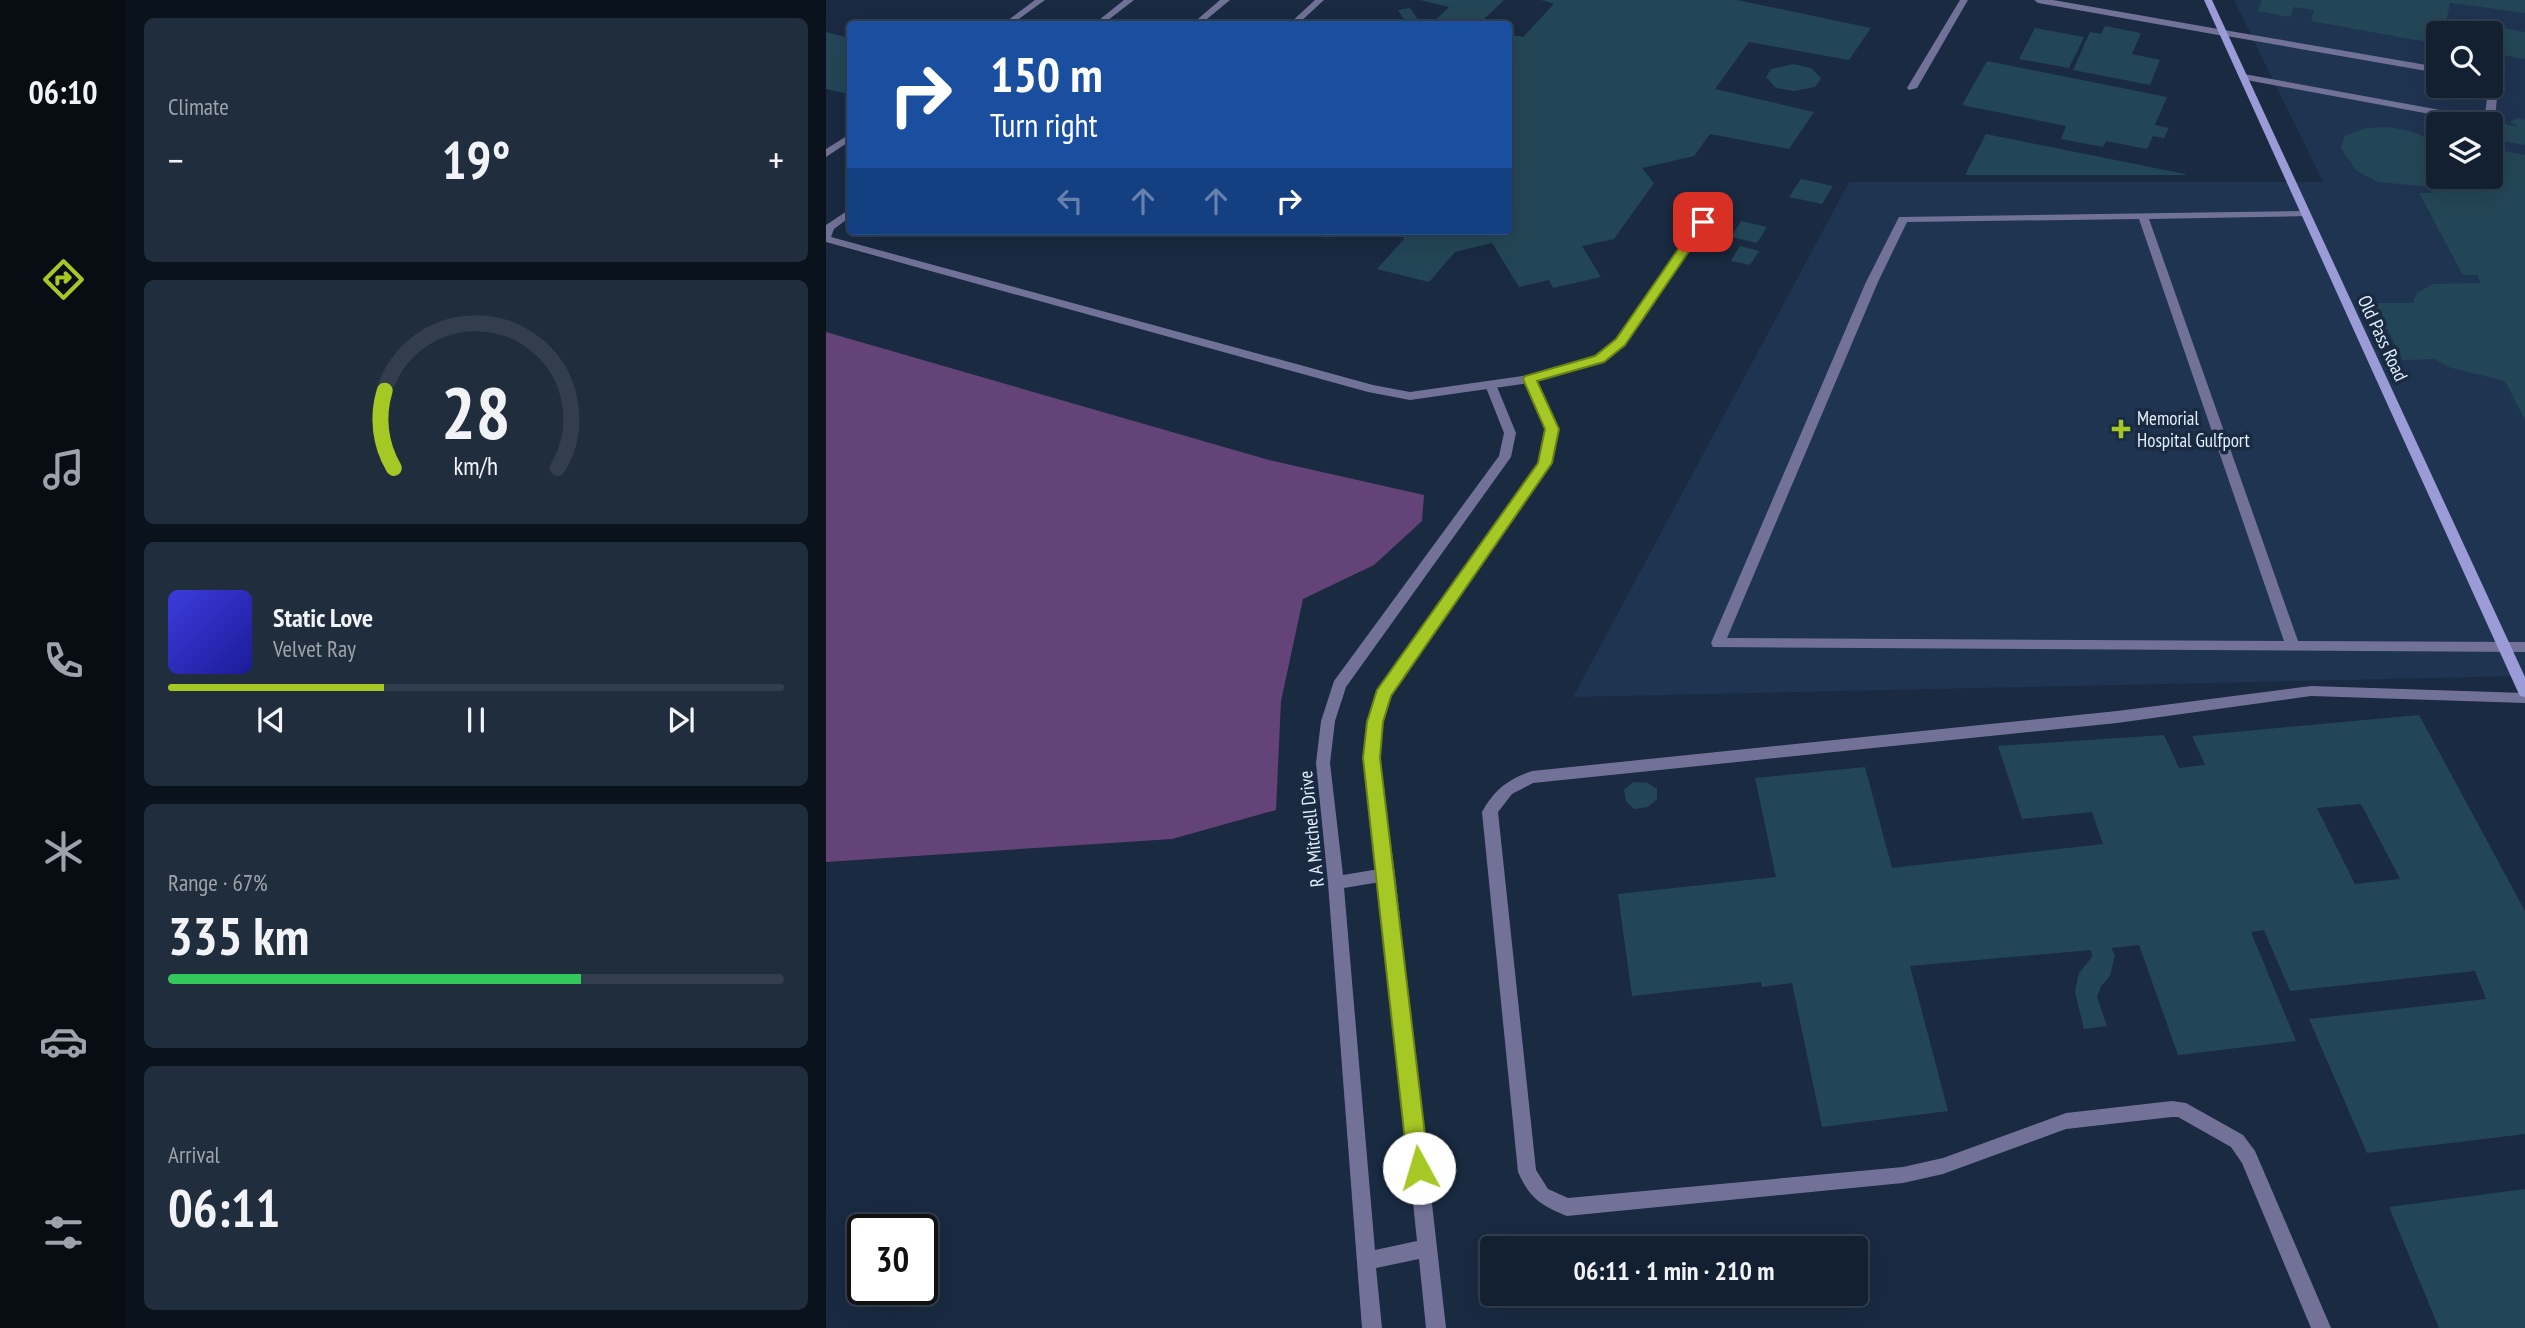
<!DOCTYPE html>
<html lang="en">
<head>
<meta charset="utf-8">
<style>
  body { margin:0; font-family:"PT Sans Narrow",sans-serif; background:#202d3d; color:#f1f3f6; height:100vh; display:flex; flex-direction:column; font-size:26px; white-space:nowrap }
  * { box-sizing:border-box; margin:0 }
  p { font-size:23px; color:#9da3ab }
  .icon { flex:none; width:38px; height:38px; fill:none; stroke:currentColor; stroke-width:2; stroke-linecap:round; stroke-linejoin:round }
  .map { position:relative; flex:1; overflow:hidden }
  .side { display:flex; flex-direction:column; gap:18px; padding:18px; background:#0a121b; width:700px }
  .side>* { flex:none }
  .banner { position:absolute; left:21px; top:21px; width:665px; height:214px; border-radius:7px; box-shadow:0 7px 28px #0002,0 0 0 2px #323e4d; background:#1a4fa0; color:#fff; overflow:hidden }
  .fabs { position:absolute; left:1600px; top:21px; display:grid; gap:14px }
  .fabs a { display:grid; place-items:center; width:77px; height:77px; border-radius:7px; background:#132031; box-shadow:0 7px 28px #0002,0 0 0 2px #323e4d; font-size:35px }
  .speed { position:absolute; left:21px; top:1214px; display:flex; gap:14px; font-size:35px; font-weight:700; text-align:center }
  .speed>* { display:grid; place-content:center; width:91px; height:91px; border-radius:50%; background:#132031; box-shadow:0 7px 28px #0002,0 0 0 2px #323e4d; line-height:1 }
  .speed .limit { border:4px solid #111; border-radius:10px; background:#fff; color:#111 }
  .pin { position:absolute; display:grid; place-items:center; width:60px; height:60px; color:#fff; margin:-30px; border-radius:14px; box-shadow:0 4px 10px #0006 }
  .me { position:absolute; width:77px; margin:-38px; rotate:354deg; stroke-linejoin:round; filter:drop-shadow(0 0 5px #0008) }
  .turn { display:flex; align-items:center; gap:24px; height:147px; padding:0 28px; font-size:32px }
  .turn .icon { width:91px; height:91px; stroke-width:2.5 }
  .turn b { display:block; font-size:49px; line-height:60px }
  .lanes { display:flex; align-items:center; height:66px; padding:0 28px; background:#0003; justify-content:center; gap:35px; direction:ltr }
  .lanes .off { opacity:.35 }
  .big { font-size:52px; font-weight:600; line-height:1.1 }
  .side .tile { flex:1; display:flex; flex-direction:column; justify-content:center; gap:10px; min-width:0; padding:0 24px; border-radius:10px; background:#202d3d }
  .side .dial { align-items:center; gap:0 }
  .dial svg { height:182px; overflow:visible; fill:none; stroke:#323e4d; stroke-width:7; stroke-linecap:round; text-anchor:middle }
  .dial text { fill:#f1f3f6; stroke:none }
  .song { display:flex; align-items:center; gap:21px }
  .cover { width:84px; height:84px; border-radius:10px; background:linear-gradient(135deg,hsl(240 70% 55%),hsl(240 70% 35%)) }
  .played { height:7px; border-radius:4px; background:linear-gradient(90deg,#a5c824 35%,#323e4d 35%) }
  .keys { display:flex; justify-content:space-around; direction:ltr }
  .heat { display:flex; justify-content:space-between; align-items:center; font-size:38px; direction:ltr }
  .charge { height:10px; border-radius:5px; background:linear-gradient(90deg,#34c759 67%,#323e4d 0) }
  .trip { position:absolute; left:654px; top:1236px; width:388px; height:70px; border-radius:7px; background:#132031; box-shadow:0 7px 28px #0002,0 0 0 2px #323e4d; font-weight:600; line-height:70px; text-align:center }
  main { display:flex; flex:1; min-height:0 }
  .tabs { display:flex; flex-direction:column; width:126px; justify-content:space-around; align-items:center; background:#080d14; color:#9da3ab }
  .tabs .icon { width:49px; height:49px }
  .tabs .on { color:#a5c824 }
  .tabs b { font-size:32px; color:#f1f3f6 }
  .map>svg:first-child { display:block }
  .built { fill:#1f3451; fill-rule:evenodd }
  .green { fill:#634378 }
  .building { fill:#234656; fill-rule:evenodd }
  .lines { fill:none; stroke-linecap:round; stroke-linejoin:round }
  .service { fill:#727298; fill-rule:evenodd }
  .minor { fill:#727298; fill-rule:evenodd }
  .secondary { fill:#9b9bd7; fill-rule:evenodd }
  .route { fill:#a5c824; stroke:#6b8217; stroke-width:2 }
  .poi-dot { fill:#a5c824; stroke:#192a41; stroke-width:2.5 }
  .labels { text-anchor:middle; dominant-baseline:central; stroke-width:7; stroke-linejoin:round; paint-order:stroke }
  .street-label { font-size:19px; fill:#e2edfc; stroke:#192a41 }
  .poi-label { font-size:19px; fill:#e2edfc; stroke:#192a41; text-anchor:start }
</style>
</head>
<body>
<main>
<nav class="tabs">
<b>06:10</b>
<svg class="icon on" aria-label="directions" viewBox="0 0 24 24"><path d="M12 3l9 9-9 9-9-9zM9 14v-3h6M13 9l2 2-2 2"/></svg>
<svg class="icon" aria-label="music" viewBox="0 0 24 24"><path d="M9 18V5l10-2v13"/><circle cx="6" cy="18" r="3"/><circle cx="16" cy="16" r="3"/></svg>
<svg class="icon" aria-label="phone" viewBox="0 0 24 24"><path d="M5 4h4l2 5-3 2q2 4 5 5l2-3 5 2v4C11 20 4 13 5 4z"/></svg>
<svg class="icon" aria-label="climate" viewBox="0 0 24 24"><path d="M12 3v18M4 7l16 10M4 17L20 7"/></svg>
<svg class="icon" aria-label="car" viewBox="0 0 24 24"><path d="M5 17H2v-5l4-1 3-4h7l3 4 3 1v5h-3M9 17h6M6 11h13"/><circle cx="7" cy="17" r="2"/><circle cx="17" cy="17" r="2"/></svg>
<svg class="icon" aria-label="filters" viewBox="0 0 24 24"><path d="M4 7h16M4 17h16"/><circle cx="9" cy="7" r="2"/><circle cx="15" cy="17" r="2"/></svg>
</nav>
<section class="side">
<div class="tile"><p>Climate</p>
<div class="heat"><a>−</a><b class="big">19°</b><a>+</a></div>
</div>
<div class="tile dial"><svg viewBox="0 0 100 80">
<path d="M14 69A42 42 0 1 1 86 69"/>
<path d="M14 69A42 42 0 0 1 10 35" stroke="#a5c824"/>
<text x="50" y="56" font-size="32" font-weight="700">28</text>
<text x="50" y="72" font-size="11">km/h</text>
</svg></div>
<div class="tile">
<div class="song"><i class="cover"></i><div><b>Static Love</b><p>Velvet Ray</p></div></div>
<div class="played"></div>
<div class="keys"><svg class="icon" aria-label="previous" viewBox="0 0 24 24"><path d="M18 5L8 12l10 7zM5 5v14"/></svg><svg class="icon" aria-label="pause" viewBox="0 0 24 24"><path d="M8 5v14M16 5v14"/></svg><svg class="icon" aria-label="next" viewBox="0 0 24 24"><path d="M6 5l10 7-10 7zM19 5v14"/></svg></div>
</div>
<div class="tile"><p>Range · 67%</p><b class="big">335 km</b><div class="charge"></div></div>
<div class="tile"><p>Arrival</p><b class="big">06:11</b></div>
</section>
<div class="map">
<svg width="1699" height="1328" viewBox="0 0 1699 1328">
  <rect width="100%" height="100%" fill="#192a41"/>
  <path class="built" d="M 1408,0 L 1699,0 L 1699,676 L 747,697 L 1023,182 L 1497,182 ZM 1612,33 L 1664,33 L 1664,86 L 1612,86 ZM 1612,124 L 1664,124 L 1664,177 L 1612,177 Z"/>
  <path class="green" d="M 0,332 L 443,460 L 598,495 L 596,521 L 548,565 L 477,599 L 455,701 L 450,810 L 346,839 L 0,862 Z"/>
  <path class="building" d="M 594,0 L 678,0 L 653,24 L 605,24 L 623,7 Z
    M 715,0 L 911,0 L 1045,28 L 1023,60 L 923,42 L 889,89 L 988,112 L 963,149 L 884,134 L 868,156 L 816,168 L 828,183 L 788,239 L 756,246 L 775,277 L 727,288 L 723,280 L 693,287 L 666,243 L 629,252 L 603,282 L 551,269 L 578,239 L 574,231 L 682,231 L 682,34 L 697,37 L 728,4 Z
    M 1436,0 L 1699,0 L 1699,13 L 1624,3 L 1618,33 L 1612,33 L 1612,44 L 1485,21 L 1488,10 L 1468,7 L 1464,17 L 1432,11 Z
    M 584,8 L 595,24 L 581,24 L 572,10 Z
    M 1279,26 L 1315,33 L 1306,54 L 1334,60 L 1324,85 L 1247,70 L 1264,32 L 1275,34 Z
    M 1671,27 L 1699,32 L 1699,59 L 1664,53 L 1664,41 L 1669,42 Z
    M 1209,28 L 1258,37 L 1243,68 L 1193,59 Z
    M 0,32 L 24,38 L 24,88 L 18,93 L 0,89 Z
    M 1161,61 L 1341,97 L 1329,125 L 1343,128 L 1338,138 L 1327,136 L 1321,149 L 1280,141 L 1277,147 L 1235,139 L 1240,126 L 1136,105 Z
    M 967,64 L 985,68 L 995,78 L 989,87 L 968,91 L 950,88 L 940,77 L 945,69 Z
    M 1692,118 L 1699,120 L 1699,145 L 1671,140 L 1673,123 L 1692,127 L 1684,122 Z
    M 1562,127 L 1585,131 L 1612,143 L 1612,177 L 1664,177 L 1664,148 L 1699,155 L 1699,420 L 1679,381 L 1622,367 L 1609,359 L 1577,360 L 1561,328 L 1552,333 L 1539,314 L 1537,303 L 1552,307 L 1550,303 L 1587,303 L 1591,293 L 1607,284 L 1655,283 L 1651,275 L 1637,275 L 1593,193 L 1607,193 L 1604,187 L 1552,182 L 1531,171 L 1519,155 L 1515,147 L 1519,136 L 1540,128 Z
    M 1160,134 L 1359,174 L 1359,175 L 1139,175 Z
    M 975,179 L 1007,186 L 996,204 L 963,197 Z
    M 915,221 L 941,227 L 931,243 L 905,237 Z
    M 497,231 L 526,231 L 526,232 L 500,238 Z
    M 914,246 L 933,251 L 924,265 L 905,261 Z
    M 1593,715 L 1699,911 L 1699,1134 L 1541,1153 L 1483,1019 L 1660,999 L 1649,971 L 1464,991 L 1438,930 L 1425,932 L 1470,1041 L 1352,1055 L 1313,945 L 1285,948 L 1289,955 L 1284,976 L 1275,986 L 1271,997 L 1281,1026 L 1258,1029 L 1249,992 L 1253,973 L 1266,957 L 1265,950 L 1084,966 L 1122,1111 L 996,1127 L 966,983 L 936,987 L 935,982 L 806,996 L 792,894 L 950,877 L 929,778 L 1039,767 L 1066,868 L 1277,844 L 1266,812 L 1196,819 L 1172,746 L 1338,735 L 1353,768 L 1379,765 L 1366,736 ZM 1535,804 L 1574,879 L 1529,884 L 1491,808 Z
    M 807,782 L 822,783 L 831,789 L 831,799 L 822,807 L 808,809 L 800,801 L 798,790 Z
    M 1699,1189 L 1699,1328 L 1613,1328 L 1563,1207 Z"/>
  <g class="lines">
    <path class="service" d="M 298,0 L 308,0 L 277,24 L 268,24 Z
      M 394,0 L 404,0 L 375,24 L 366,24 Z
      M 489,0 L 498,0 L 472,24 L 463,24 Z
      M 1398,30 L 1612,67 L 1612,73 L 1395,35 L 1395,31 Z
      M 1418,74 L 1647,116 L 1659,115 L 1662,90 L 1657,86 L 1664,86 L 1664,84 L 1672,89 L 1669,117 L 1664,120 L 1647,122 L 1415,79 L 1413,77 Z
      M 891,199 L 896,202 L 799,345 L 778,362 L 704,383 L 584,400 L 542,392 L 0,242 L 0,225 L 24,209 L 24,217 L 8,229 L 5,237 L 547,385 L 584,392 L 703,375 L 770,356 L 791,339 L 887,200 Z
      M 1480,211 L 1485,214 L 1484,216 L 1323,219 L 1472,641 L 1699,642 L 1699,652 L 887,647 L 885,643 L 1040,282 L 1073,217 ZM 1313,219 L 1458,641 L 901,638 L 1052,282 L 1081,222 Z
      M 1485,686 L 1699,693 L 1699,703 L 1485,696 L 1291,723 L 707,783 L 686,794 L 672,812 L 710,1170 L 722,1189 L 742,1198 L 1077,1167 L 1117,1158 L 1240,1113 L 1346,1101 L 1360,1103 L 1417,1135 L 1429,1151 L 1505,1328 L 1485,1328 L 1416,1163 L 1405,1147 L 1352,1117 L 1346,1117 L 1240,1129 L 1117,1174 L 1077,1183 L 741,1216 C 715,1205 704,1199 692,1172 L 656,812 C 668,790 682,779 706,771 L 1291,711 Z"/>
    <path class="minor" d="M 209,0 L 219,0 L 186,24 L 177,24 Z
      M 1134,0 L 1142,0 L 1091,88 L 1083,90 L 1081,88 Z
      M 1208,0 L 1227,0 L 1398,30 L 1403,33 L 1398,36 L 1212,3 Z
      M 24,134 L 24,141 L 0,157 L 0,149 Z
      M 704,375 L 710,379 L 732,429 L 725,463 L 564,696 L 556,722 L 553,758 L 569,874 L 620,1328 L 600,1328 L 593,1259 L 550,1268 L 556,1328 L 536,1328 L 502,883 L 490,763 L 495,721 L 508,681 L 673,456 L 678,433 L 659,385 L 661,382 L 669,382 L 690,433 L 685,457 L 520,687 L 509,721 L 504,763 L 517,875 L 553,869 C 545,807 531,756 550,695 L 713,463 L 720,429 L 698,379 ZM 554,882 L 591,1241 L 549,1250 L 518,888 Z"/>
    <path class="secondary" d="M 1378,0 L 1386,0 L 1699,677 L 1699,697 L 1694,696 L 1692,692 Z"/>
  </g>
  <path class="route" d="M 873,219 L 883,222 L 799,345 L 778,362 L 711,381 L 733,429 L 726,463 L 565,696 L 557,722 L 554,758 L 603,1168 L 600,1175 L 593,1178 L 585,1175 L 582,1168 L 537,758 L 541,722 L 551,690 L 712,463 L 719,429 L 697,379 L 699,376 L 769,356 L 790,339 Z"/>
  <path class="poi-dot" d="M1291.5 418.5h7v7h7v7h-7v7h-7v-7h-7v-7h7z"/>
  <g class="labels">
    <g class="street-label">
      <text transform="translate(1557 338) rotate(65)">Old Pass Road</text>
      <text transform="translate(485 829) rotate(-96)">R A Mitchell Drive</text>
    </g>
    <g class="poi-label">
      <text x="1311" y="418">Memorial<tspan x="1311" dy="22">Hospital Gulfport</tspan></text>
    </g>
  </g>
</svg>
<div class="fabs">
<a><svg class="icon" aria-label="search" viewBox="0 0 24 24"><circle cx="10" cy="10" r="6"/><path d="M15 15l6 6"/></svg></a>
<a><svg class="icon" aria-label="layers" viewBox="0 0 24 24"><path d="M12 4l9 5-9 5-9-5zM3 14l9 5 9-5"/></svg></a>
</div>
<div class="speed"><div class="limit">30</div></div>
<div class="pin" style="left:877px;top:222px;background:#d93025"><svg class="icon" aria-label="arrive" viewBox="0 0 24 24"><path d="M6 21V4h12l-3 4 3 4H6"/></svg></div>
<svg class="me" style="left:593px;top:1168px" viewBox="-20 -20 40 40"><circle r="19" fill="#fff"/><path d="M0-13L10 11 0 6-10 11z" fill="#a5c824"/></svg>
<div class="trip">06:11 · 1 min · 210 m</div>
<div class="banner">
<div class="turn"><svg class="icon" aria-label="right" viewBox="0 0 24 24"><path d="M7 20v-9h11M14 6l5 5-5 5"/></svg><div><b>150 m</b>Turn right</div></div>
<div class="lanes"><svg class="icon off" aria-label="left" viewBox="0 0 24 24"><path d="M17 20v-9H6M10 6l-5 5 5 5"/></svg><svg class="icon off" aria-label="ahead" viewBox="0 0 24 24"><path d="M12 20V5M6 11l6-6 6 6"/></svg><svg class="icon off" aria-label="ahead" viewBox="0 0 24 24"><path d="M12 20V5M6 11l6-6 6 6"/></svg><svg class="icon" aria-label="right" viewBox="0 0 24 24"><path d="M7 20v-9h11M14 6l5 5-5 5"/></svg></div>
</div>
</div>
</main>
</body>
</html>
